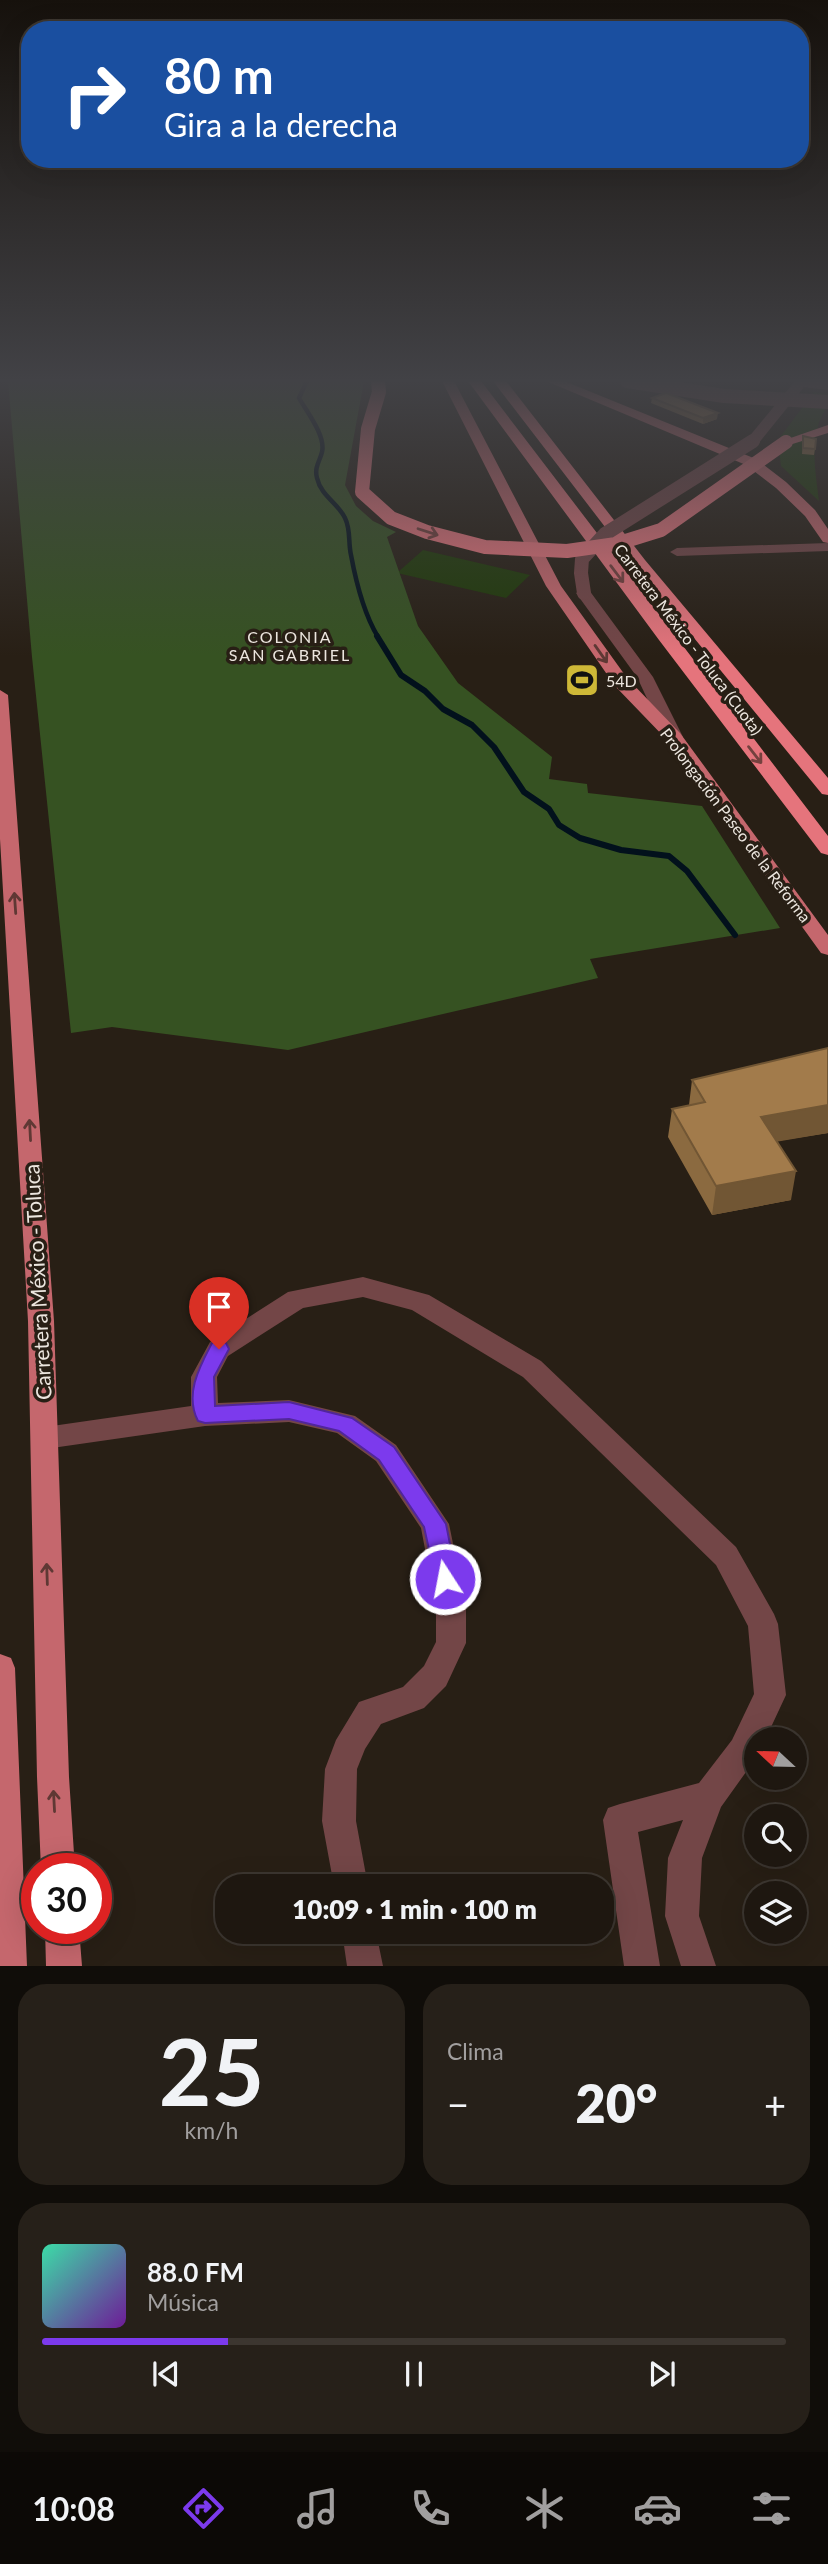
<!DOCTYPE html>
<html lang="es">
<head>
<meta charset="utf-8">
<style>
  body { margin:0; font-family:Lato,sans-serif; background:#262019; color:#f1f3f6; height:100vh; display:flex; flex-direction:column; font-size:26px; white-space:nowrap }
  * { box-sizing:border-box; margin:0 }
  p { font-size:23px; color:#a19f9f }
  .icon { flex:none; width:38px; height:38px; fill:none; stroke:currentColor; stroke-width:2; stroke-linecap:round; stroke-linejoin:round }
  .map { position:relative; height:1966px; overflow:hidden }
  .drawer { display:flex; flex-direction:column; gap:18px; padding:18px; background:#100d09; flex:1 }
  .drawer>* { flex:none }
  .guide { position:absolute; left:21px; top:21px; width:788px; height:147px; border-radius:28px; box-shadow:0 7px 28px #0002,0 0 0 2px #3c3630; background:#1a4fa0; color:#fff; overflow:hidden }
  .needle { width:46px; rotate:292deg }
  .buttons { position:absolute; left:744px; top:1727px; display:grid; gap:14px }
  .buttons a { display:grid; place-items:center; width:63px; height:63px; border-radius:50%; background:#1e1710; box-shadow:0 7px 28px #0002,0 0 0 2px #3c3630; font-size:35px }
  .speed { position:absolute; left:21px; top:1853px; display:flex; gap:14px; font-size:35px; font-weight:700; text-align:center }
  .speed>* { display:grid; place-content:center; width:91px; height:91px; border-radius:50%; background:#1e1710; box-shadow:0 7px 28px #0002,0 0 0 2px #3c3630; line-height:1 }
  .speed .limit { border:10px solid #d22; background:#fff; color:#111 }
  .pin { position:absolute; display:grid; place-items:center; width:60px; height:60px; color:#fff; margin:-72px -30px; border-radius:50% 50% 50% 0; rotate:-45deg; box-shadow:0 0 7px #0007 }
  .pin .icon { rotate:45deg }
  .me { position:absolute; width:77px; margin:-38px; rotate:349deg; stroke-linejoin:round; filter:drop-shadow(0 0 5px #0008) }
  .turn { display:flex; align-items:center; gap:24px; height:147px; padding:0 28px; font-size:32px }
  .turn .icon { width:91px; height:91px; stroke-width:2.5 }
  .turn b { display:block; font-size:49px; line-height:60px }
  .big { font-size:52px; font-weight:800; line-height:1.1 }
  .drawer .tile { flex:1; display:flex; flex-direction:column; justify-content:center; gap:10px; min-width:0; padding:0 24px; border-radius:28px; background:#262019 }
  .drawer .dial { align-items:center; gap:0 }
  .dial b { font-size:91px; line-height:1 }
  .song { display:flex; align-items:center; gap:21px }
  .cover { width:84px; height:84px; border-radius:10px; background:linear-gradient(135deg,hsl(160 70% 55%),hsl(280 70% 35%)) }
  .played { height:7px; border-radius:4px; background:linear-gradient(90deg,#7c3aed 25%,#3c3630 25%) }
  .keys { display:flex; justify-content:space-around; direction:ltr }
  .heat { display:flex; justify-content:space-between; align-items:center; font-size:38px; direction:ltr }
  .drawer .tiles { flex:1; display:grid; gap:18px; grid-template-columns:1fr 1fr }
  .tile:last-child { grid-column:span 2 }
  .trip { position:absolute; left:215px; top:1874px; width:399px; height:70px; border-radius:28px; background:#1e1710; box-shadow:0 7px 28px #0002,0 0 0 2px #3c3630; font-weight:800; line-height:70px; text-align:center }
  .menu { display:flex; height:112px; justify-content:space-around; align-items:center; background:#0c0906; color:#a19f9f }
  .menu .icon { width:49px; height:49px }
  .menu .on { color:#7c3aed }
  .menu b { font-size:32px; color:#f1f3f6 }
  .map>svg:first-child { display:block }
  .green { fill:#203a09 }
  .forest { fill:#365222 }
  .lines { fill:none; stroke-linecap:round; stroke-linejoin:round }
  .stream-far1 { stroke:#02111c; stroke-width:4.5 }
  .stream { stroke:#02111c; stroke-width:6 }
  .minor { fill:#734647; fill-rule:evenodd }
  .major { fill:#c5676d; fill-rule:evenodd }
  .highway { fill:#e5747c; fill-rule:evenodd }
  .minor-bridge { stroke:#734647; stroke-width:14 }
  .highway-bridge { stroke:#e5747c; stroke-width:14 }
  .wall { fill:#8b6a40 }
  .shaded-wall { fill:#715634 }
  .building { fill:#a27b4b; stroke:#715634; stroke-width:2 }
  .oneway { stroke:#74413e }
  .oneway2 { stroke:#5f3834 }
  .route { fill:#7c3aed; stroke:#51269a; stroke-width:2 }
  .labels { text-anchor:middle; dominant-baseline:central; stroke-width:7; stroke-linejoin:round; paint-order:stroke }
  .far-neighbourhood-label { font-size:16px; letter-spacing:2px; fill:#ece6df; stroke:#281f15 }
  .far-street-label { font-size:16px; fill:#ece6df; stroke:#281f15 }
  .far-poi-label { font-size:16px; fill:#ece6df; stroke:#281f15; text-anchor:start }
  .near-street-label { font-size:21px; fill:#ece6df; stroke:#281f15 }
</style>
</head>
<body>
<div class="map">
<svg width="828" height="1966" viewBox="0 0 828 1966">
  <rect width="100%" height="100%" fill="#281f15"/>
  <path class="green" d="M 814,392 L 828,394 C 828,411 822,412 818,426 C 811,450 816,476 819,501 L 781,466 L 778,440 Z
    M 423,550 L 530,575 L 506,598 L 397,573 Z"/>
  <path class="forest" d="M 8,381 L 364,381 L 345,485 L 356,506 L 373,521 L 396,532 L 387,537 L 418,626 L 458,683 L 552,757 L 549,779 L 587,784 L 588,793 L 702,806 L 780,928 L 590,959 L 598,978 L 288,1050 L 112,1027 L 71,1033 L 32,657 Z"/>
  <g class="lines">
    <path class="stream-far1" d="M 307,381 L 299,398 C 307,412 326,436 322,452 C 320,461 314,467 317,478 C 321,496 338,503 345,518 C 351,530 348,542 351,555 C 356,582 364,614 378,637"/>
    <path class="stream" d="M 377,636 L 401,675 L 425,691 L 443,709 L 472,725 L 494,747 L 524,792 L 549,809 L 559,825 L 580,838 L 621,850 L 669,856 L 687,871 L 735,935"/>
    <path class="minor" d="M 795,381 L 828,382 L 828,390 L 804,387 L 758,444 L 748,444 L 748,438 Z
      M 828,543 L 828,551 L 677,556 L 670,552 L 677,548 Z
      M 584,588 L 589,590 L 653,677 L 683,737 L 680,741 L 674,742 L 665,737 L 637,677 L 576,593 Z
      M 363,1277 L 429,1295 L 541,1361 L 736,1547 L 774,1614 L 778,1624 L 786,1695 L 765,1740 L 756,1740 L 756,1758 L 721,1807 L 702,1858 L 699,1916 L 716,1966 L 681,1966 L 665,1916 L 668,1858 L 683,1820 L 638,1832 L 660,1966 L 624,1966 L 603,1820 L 608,1808 L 620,1804 L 699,1783 L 732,1740 L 754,1694 L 748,1626 L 716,1565 L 523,1377 L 412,1310 L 363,1297 L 303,1308 L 228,1356 L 217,1377 L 218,1403 L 289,1400 L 355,1416 L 396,1445 L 449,1524 L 466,1607 L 466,1643 L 446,1686 L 424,1708 L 381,1724 L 365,1749 L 357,1769 L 356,1821 L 368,1886 L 334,1886 L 322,1821 L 325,1769 L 336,1740 L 359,1702 L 403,1687 L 424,1666 L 436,1642 L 436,1607 L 421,1528 L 376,1461 L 337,1433 L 289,1422 L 205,1426 L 45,1449 L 35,1446 L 31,1438 L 35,1430 L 45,1427 L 191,1406 L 191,1377 L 210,1342 L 288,1292 Z
      M 342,1932 L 376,1932 L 383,1966 L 347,1966 Z"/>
    <path class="major" d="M 442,381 L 454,381 L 561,586 L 627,678 L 680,733 L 828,935 L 828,955 L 821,953 L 668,741 L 615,686 L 546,586 Z
      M 546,381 L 564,381 L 756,459 L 786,482 L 815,510 L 828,529 L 828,543 L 823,542 L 805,516 L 776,488 L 746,465 Z
      M 0,690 L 8,695 L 54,1321 L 69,1777 L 75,1869 L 41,1869 L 37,1777 L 28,1321 L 0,839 Z
      M 0,1654 L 11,1658 L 15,1668 L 27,1966 L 0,1966 Z
      M 45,1928 L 79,1928 L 82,1966 L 46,1966 Z"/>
    <path class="highway" d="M 468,381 L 481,381 L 828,836 L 828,855 L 821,853 L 659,640 Z
      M 493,381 L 506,381 L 645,560 L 828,778 L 828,795 L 822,794 L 635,566 Z
      M 828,425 L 828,433 L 786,446 L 779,442 Z"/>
    <path class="minor-bridge" d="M 627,381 L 724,396 L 828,402
      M 584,593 L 581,573 L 582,559 L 605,534 L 753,441"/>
    <path class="highway-bridge" d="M 378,381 L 379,392 L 368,429 L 362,492 L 391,518 L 427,532 L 485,547 L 567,551 L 616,544 L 661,530 L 786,442"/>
  </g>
  <path class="wall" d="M 652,398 L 717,419 L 703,424 L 651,403 Z
    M 803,436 L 815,449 L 814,455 L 802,454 Z
    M 828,1048 L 828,1133 L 777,1141 L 791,1200 L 712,1215 L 668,1137 L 672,1109 L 689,1105 L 692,1080 Z"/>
  <path class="shaded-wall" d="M 718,413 L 717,419 L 703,424 L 703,418 Z
    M 828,1105 L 828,1133 L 757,1145 L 761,1117 Z
    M 796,1171 L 791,1200 L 712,1215 L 716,1186 Z"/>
  <path class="building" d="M 666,393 L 718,413 L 703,418 L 652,398 Z
    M 803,436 L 816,439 L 815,449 L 803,448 Z
    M 828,1048 L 828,1105 L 761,1117 L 796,1171 L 716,1186 L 672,1109 L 705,1102 L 692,1080 Z"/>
  <defs><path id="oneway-shaft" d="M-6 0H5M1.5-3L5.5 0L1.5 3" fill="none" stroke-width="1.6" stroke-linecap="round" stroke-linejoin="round" transform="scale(1.75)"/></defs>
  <g class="oneway">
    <use href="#oneway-shaft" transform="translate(428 532) rotate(18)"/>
    <use href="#oneway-shaft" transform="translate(617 574) rotate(53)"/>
    <use href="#oneway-shaft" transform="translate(755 755) rotate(52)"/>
  </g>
  <g class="oneway2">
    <use href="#oneway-shaft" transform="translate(601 654) rotate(55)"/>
    <use href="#oneway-shaft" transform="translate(15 903) rotate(-94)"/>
    <use href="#oneway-shaft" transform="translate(30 1130) rotate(-93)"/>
    <use href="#oneway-shaft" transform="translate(47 1574) rotate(-92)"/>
    <use href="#oneway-shaft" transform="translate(54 1801) rotate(-93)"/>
  </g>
  <linearGradient id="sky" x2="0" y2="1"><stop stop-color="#16110c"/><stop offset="0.58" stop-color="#424246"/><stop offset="1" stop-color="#424246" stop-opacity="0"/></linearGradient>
  <rect width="828" height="656" fill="url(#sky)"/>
  <path class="route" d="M 219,1341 L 226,1343 L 229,1349 L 214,1377 L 215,1406 L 289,1402 L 352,1418 L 394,1447 L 446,1524 L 457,1579 L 453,1586 L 445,1589 L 437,1586 L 424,1527 L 379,1460 L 339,1431 L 289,1419 L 205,1423 L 198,1421 C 184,1394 200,1366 212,1343 Z"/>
  <defs>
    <g id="stadium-square" transform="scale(1.75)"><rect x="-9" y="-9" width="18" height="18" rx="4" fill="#ceb837" stroke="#281f15"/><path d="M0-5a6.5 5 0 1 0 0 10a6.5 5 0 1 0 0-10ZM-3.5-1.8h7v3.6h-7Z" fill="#111"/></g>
  </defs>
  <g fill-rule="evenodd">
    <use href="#stadium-square" x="582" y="680"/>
  </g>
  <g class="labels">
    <g class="far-neighbourhood-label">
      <text x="290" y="636">COLONIA<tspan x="290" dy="18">SAN GABRIEL</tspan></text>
    </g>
    <g class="far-street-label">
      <text transform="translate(689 639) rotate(53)">Carretera México - Toluca (Cuota)</text>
      <text transform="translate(736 825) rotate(53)">Prolongación Paseo de la Reforma</text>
    </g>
    <g class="far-poi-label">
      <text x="606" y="680">54D</text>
    </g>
    <g class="near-street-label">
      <text transform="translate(37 1282) rotate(-93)">Carretera México - Toluca</text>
    </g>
  </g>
</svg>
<div class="buttons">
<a><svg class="needle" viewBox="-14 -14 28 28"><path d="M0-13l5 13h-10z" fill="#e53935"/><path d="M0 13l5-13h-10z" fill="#a19f9f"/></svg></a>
<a><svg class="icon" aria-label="search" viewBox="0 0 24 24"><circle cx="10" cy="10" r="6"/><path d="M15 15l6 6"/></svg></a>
<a><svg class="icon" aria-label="layers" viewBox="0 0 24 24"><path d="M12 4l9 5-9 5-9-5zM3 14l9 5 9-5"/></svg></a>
</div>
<div class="speed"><div class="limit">30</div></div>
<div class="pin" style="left:219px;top:1349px;background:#d93025"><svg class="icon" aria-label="arrive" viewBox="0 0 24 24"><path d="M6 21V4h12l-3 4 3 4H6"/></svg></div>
<svg class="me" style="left:445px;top:1579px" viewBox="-20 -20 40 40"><circle r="17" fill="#7c3aed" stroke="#fff" stroke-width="3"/><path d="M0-11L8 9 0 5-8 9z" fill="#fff"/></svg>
<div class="trip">10:09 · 1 min · 100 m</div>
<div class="guide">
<div class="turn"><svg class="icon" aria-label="right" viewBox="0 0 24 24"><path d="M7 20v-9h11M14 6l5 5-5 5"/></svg><div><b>80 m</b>Gira a la derecha</div></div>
</div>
</div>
<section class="drawer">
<div class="tiles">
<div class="tile dial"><b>25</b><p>km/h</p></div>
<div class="tile"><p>Clima</p>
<div class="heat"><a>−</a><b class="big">20°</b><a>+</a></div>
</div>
<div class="tile">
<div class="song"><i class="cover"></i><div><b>88.0 FM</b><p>Música</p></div></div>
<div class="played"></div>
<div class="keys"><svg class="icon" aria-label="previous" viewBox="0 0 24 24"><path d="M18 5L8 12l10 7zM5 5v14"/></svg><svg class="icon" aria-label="pause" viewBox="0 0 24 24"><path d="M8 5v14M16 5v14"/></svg><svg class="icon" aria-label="next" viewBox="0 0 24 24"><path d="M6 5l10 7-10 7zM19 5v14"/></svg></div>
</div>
</div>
</section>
<nav class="menu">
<b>10:08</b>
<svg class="icon on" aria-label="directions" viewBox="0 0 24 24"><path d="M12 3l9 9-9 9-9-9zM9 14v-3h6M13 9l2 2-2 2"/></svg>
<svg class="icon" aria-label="music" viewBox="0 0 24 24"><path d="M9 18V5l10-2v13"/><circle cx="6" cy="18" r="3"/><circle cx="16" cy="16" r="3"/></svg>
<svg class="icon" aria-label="phone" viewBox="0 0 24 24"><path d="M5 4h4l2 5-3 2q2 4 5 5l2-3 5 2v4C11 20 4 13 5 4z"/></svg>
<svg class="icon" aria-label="climate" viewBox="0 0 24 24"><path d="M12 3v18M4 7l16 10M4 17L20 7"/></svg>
<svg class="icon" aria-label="car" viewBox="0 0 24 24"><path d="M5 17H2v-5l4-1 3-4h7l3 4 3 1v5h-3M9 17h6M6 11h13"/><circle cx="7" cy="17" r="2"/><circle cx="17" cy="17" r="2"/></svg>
<svg class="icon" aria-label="filters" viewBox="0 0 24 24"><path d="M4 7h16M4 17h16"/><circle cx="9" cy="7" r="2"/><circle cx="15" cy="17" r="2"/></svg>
</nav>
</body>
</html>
